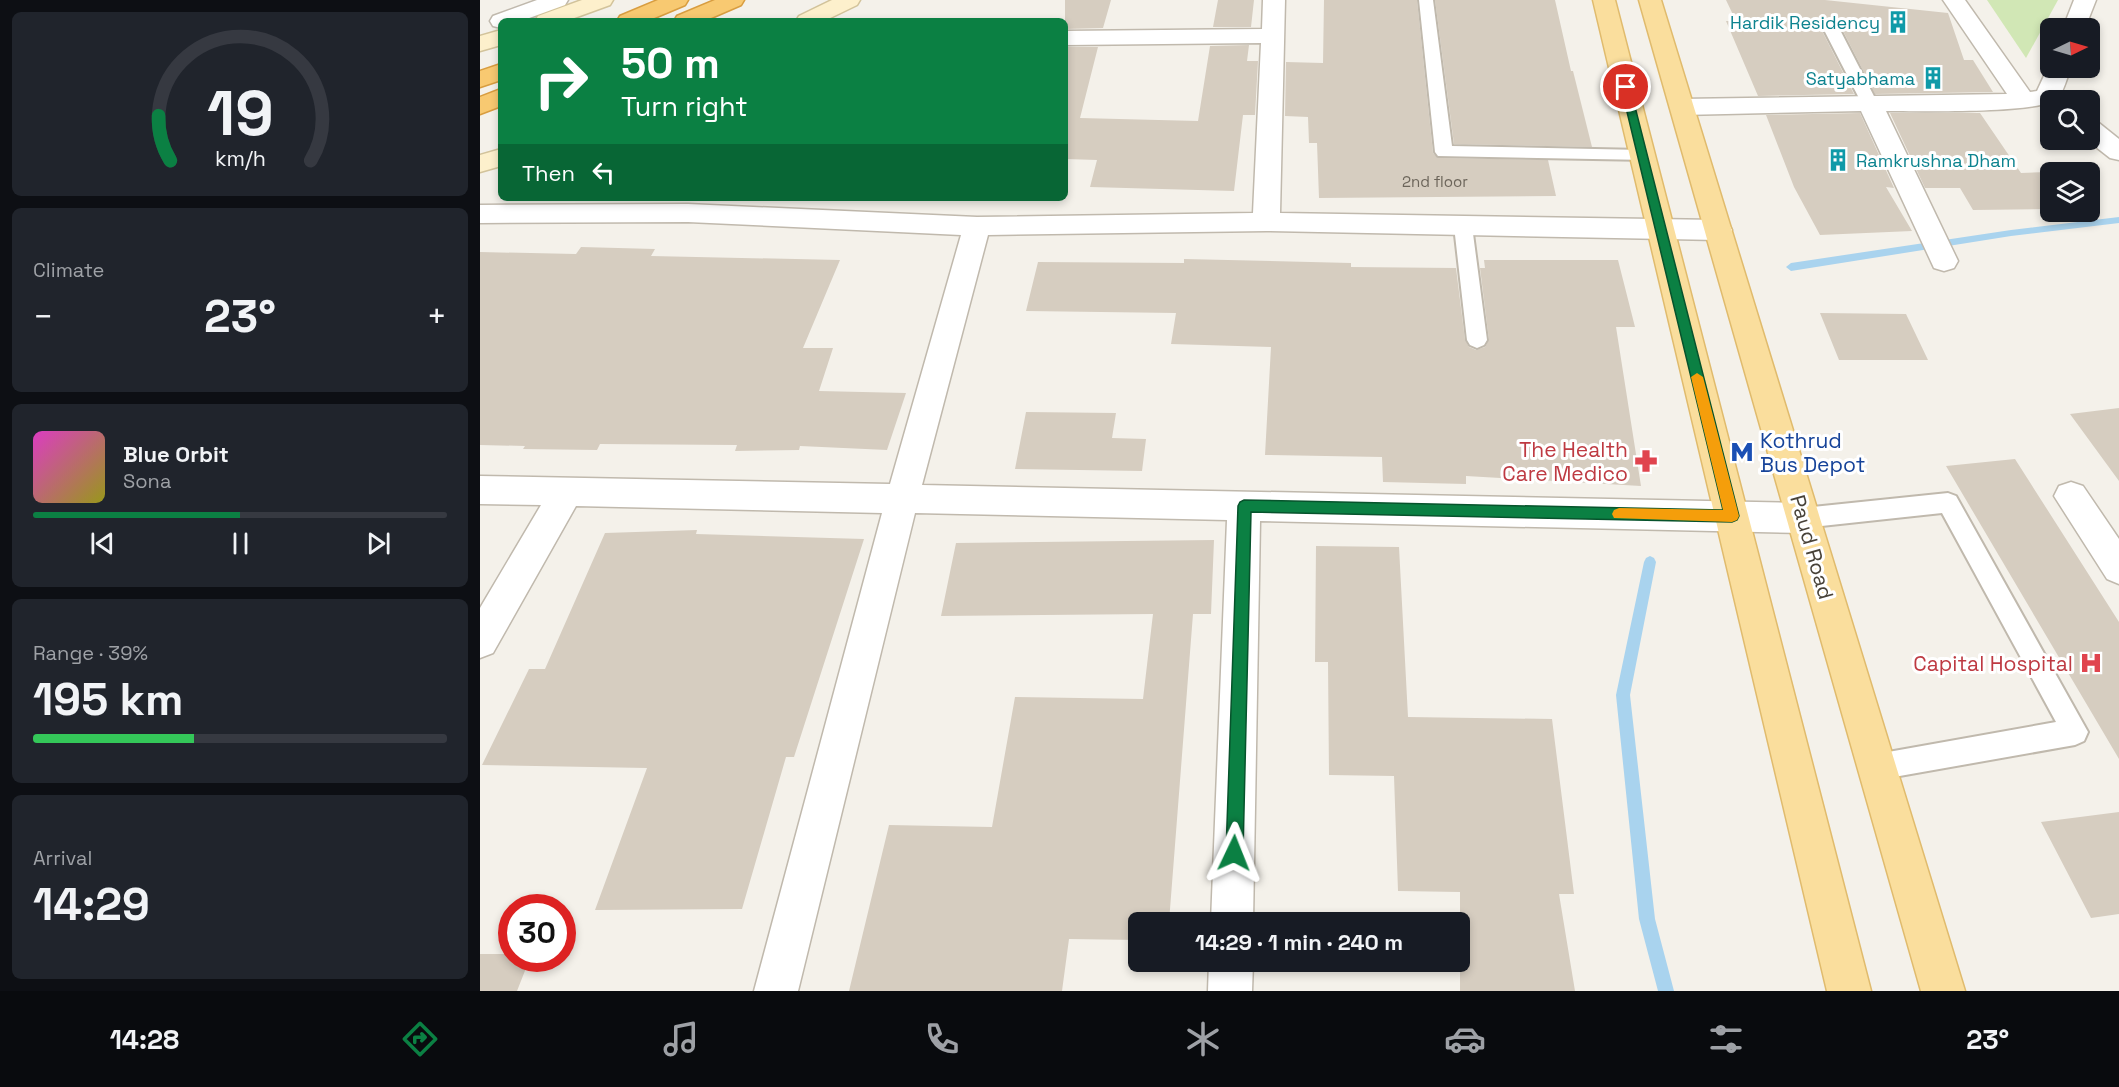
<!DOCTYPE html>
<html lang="en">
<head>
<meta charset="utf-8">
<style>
  body { margin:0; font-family:"Space Grotesk",sans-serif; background:#20242c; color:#f1f3f6; height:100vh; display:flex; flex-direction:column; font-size:22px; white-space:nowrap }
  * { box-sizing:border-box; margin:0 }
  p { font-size:20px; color:#9ea1a6 }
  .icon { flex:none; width:33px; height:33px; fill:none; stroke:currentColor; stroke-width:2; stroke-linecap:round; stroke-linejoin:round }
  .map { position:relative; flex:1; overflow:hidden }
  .sheet { display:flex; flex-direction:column; gap:12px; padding:12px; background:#0d0f14; width:480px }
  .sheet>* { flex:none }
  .guide { position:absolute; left:18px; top:18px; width:570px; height:183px; border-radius:9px; box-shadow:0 3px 9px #0003; background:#0b8043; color:#fff; overflow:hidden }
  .needle { width:39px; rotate:85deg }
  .fabs { position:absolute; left:1560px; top:18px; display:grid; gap:12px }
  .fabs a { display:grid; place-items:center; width:60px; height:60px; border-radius:9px; background:#171b24; box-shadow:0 3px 9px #0003; font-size:30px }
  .speed { position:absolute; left:18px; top:894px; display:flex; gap:12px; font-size:30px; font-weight:700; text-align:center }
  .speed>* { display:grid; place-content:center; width:78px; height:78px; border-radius:50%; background:#171b24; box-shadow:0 3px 9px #0003; line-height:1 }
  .speed .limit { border:9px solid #d22; background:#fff; color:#111 }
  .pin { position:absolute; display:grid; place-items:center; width:51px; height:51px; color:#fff; margin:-26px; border:3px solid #fff; border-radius:50%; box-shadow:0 2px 6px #0007 }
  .me { position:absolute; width:66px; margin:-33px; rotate:2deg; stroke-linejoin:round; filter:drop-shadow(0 0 4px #0008) }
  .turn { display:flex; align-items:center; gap:21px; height:126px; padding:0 24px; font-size:27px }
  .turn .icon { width:78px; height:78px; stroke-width:2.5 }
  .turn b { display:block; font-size:42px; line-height:51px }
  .then { display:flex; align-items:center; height:57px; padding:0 24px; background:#0003; gap:12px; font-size:22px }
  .big { font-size:45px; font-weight:800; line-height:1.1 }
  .sheet .card { flex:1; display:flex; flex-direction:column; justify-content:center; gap:9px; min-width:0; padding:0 21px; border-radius:9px; background:#20242c }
  .sheet .dial { align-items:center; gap:0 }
  .dial svg { height:156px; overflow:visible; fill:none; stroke:#363941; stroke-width:7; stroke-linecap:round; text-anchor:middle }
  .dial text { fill:#f1f3f6; stroke:none }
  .song { display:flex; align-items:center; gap:18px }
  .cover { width:72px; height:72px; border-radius:9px; background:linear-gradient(135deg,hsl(310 70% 55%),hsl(60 70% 35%)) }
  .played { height:6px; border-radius:3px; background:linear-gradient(90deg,#0b8043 50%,#363941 50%) }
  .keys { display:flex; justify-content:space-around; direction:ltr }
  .heat { display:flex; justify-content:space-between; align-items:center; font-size:33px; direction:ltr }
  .charge { height:9px; border-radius:4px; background:linear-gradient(90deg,#34c759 39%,#363941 0) }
  .trip { position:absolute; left:648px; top:912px; width:342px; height:60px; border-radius:9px; background:#171b24; box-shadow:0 3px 9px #0003; font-weight:800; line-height:60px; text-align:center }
  .dock { display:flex; height:96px; justify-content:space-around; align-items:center; background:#090b0e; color:#9ea1a6 }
  .dock .icon { width:42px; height:42px }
  .dock .on { color:#0b8043 }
  .dock b { font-size:27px; color:#f1f3f6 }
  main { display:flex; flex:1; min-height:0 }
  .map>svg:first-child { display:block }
  .green { fill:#d1e7b5 }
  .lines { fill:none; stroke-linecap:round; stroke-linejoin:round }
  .stream { fill:#a9d3ee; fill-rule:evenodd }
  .building { fill:#d6cdc0 }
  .lane-casing { stroke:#c0b9ad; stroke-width:4 }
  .street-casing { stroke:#c0b9ad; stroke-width:3 }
  .secondary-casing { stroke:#d2c39b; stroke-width:3 }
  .primary-casing { stroke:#e0bb6d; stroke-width:3 }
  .highway-casing { stroke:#d89d40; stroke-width:3 }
  .lane { fill:#fff; fill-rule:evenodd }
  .street { fill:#fff; fill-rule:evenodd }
  .secondary { fill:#fdf0cc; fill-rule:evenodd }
  .primary { fill:#fade9d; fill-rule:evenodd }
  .highway { fill:#f8c971; fill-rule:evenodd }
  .route { fill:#0b8043; stroke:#07532c; stroke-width:1.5 }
  .slow { fill:#f59e0b }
  .labels { text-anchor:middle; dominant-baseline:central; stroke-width:6; stroke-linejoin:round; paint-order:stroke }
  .far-number-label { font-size:15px; fill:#6c655a }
  .far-culture-label { font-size:18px; fill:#0d838f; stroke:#fff; text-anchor:end }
  .transit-label { font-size:21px; fill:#164399; stroke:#fff; text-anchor:start }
  .health-label { font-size:21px; fill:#be3a42; stroke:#fff; text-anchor:end }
  .street-label { font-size:21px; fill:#484238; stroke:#fff }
</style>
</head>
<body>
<main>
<section class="sheet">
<div class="card dial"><svg viewBox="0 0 100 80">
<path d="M14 69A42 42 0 1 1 86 69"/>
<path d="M14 69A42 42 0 0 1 8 46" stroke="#0b8043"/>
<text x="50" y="56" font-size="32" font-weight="700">19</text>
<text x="50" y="72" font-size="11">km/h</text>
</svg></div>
<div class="card"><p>Climate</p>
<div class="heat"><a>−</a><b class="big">23°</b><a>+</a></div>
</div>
<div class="card">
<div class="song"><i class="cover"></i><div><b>Blue Orbit</b><p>Sona</p></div></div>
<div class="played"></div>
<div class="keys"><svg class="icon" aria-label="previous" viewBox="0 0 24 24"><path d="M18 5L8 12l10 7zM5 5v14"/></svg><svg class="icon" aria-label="pause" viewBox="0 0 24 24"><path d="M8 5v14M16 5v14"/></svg><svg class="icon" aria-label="next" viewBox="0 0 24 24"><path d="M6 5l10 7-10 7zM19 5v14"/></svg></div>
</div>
<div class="card"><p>Range · 39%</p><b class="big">195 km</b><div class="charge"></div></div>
<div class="card"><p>Arrival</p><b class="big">14:29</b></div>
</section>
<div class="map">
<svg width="1639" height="991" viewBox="0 0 1639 991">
  <rect width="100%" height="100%" fill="#f4f1ea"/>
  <path class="green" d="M 1507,0 L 1578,0 L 1546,58 Z"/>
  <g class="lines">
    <path class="stream" d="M 1639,217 L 1639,223 L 1531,236 L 1311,271 L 1306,267 L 1311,263 L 1531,230 Z
      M 1170,556 L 1174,558 L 1176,562 L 1150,695 L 1175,919 L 1194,991 L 1178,991 L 1159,919 L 1136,695 L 1164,562 L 1166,558 Z"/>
  </g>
  <path class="building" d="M 585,0 L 631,0 L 623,28 L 585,29 Z
    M 738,0 L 774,0 L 771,27 L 733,27 Z
    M 844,0 L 937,0 L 953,153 L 958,158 L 1068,160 L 1076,196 L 839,198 L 837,143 L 829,143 L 828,117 L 805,116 L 806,62 L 843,63 Z
    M 955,0 L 1075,0 L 1091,71 L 1093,71 L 1112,147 L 974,144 Z
    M 1246,0 L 1345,0 L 1468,13 L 1484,60 L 1493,60 L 1513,92 L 1395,94 L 1360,25 L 1349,19 L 1340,27 L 1374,94 L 1278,96 L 1246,21 L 1256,21 Z
    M 769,45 L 767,61 L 778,61 L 775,115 L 763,115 L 754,191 L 610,187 L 617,160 L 585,159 L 585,47 L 618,47 L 600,118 L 718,121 L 730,46 Z
    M 1380,113 L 1414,188 L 1406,187 L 1432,231 L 1340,235 L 1314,187 L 1286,115 Z
    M 1410,113 L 1500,113 L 1541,173 L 1570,172 L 1570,209 L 1493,210 L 1480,188 L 1445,188 Z
    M 101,247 L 175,249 L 171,256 L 360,260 L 323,348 L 353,348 L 339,391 L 426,393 L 407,450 L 320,446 L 319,450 L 255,451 L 257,445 L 120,444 L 117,450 L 43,449 L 45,446 L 0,445 L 0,252 L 96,254 Z
    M 704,259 L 871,263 L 871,267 L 976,268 L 985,340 L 989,347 L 996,350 L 1005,347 L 1009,340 L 1000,268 L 1005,268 L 1004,260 L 1138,260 L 1155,327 L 1136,327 L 1161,486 L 986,476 L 986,484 L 903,482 L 902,457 L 785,455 L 791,347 L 691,344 L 696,313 L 546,311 L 558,262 L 704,263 Z
    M 1340,313 L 1426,314 L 1448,360 L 1359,360 Z
    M 1639,408 L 1639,481 L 1590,414 Z
    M 546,412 L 636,413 L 632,438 L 666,439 L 662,471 L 535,469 Z
    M 1535,459 L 1639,622 L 1639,759 L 1466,466 Z
    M 217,530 L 216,534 L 384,539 L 314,757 L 306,757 L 262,909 L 115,910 L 167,768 L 2,765 L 49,669 L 65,669 L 125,533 Z
    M 734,540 L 731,614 L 713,614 L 689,922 L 658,922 L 658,940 L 589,939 L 582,991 L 369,991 L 409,825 L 512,827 L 535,697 L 663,699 L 673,614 L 461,616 L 476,543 Z
    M 836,546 L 919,547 L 928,717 L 1072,719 L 1094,894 L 1079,894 L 1095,991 L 980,991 L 980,892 L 918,891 L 914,776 L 849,775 L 848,662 L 835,662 Z
    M 1639,812 L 1639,914 L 1611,918 L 1561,822 Z
    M 0,954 L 32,954 L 32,958 L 50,958 L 37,991 L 0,991 Z"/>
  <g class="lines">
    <g class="lane-casing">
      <path id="lane" d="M 939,0 L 953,0 L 972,146 L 1162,150 L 1168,152 L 1171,156 L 1168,160 L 958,156 L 955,152 Z
        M 1350,21 L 1358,26 L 1398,104 L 1396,108 L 1384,108 L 1382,104 L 1342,26 Z
        M 983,220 L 989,221 L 992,226 L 1007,340 L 1004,345 L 997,348 L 990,345 L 987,340 L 974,226 L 977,221 Z
        M 1468,493 L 1476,496 L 1608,732 L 1604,741 L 1595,745 L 1397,780 L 1388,776 L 1384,767 L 1388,758 L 1397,754 L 1576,722 L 1462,513 L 1323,528 L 1315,525 L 1312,518 L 1315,511 L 1323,508 Z"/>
    </g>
    <g class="street-casing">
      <path id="street" d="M 57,0 L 88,0 L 85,5 L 41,21 L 21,21 L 21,28 L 13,26 L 10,21 L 13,16 Z
        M 783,0 L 805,0 L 800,213 L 1238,220 L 1248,223 L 1252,230 L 1248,237 L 1238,240 L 786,231 L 508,235 L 442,485 L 1323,503 L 1335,508 L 1340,518 L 1335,528 L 1323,533 L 780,521 L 773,922 L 731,922 L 747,520 L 435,513 L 318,991 L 274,991 L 402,513 L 96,506 L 13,653 L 0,658 L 0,608 L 61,505 L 0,504 L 0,476 L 410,484 L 481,235 L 208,222 L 0,223 L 0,205 L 208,204 L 497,217 L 773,213 L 781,43 L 585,45 L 585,31 L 782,29 Z
        M 1463,0 L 1485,0 L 1550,92 L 1557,91 L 1570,63 L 1570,68 L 1591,68 C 1587,77 1584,91 1578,98 C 1565,114 1436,111 1406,111 L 1478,261 L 1474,268 L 1464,271 L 1454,268 L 1381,111 L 1202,115 L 1193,112 L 1190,107 L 1193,102 L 1202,99 L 1527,94 Z
        M 1594,0 L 1616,0 L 1605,28 L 1583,28 Z
        M 1610,121 L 1619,123 L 1639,139 L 1639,160 L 1630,158 L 1607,140 L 1610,140 Z
        M 1591,482 L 1603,486 L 1639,539 L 1639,584 L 1627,579 L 1574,496 L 1579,486 Z
        M 729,962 L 773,962 L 772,991 L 728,991 Z"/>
    </g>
    <g class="secondary-casing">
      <path id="secondary" d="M 102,0 L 133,0 L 130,5 L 86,21 L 55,21 L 58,16 Z
        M 352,0 L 380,0 L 377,5 L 344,21 L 316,21 L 319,16 Z
        M 21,30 L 21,45 L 0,51 L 0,36 Z
        M 21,149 L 21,166 L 0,172 L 0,155 Z"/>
    </g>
    <g class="primary-casing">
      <path id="primary" d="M 1113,0 L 1135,0 L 1391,991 L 1347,991 Z
        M 1159,0 L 1181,0 L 1485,991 L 1441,991 Z"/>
    </g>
    <g class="highway-casing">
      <path id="highway" d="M 178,0 L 208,0 L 205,5 L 167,21 L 137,21 L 140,16 Z
        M 235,0 L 264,0 L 261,5 L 224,21 L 194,21 L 197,16 Z
        M 21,64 L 21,80 L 0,87 L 0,71 Z
        M 21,89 L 21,106 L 0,114 L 0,97 Z"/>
    </g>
    <use href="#lane" class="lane"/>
    <use href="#street" class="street"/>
    <use href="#secondary" class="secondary"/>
    <use href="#primary" class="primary"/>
    <use href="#highway" class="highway"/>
  </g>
  <path class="route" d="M 1142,85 L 1150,87 L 1259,516 L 1257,520 L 1252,522 L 771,512 L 763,853 L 760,859 L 754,862 L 748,859 L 746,853 L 758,506 L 760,502 L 764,500 L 1243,510 L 1141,87 Z"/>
  <path class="slow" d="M 1217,373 L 1223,377 L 1259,516 L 1257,520 L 1252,522 L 1134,518 L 1132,514 L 1134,510 L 1139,508 L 1243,510 L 1211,377 Z"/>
  <defs>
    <g id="building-bare" transform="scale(1.8)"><path d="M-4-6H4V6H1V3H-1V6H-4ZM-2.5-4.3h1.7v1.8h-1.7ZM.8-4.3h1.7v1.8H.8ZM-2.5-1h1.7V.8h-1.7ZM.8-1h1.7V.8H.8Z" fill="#0f9aa8" stroke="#fff" stroke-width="2.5" paint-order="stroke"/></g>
    <g id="metro-bare" transform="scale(1.8)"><path d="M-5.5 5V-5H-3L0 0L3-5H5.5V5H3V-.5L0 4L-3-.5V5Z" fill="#1a4fb4" stroke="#fff" stroke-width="2.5" paint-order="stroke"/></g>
    <g id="pharmacy-bare" transform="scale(1.8)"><path d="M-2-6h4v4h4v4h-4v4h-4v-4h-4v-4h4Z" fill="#e0444e" stroke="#fff" stroke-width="2.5" paint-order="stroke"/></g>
    <g id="hospital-bare" transform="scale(1.8)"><path d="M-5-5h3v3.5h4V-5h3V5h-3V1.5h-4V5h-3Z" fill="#e0444e" stroke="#fff" stroke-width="2.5" paint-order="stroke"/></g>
  </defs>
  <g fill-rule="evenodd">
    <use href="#building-bare" x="1418" y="22"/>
    <use href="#building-bare" x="1453" y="78"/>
    <use href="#building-bare" x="1358" y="160"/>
    <use href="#metro-bare" x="1262" y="452"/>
    <use href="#pharmacy-bare" x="1166" y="461"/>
    <use href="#hospital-bare" x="1611" y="663"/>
  </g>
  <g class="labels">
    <g class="far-number-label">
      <text x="955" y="181">2nd floor</text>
    </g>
    <g class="far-culture-label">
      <text x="1400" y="22">Hardik Residency</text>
      <text x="1435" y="78">Satyabhama</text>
      <text x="1376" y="160" text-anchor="start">Ramkrushna Dham</text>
    </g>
    <g class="transit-label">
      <text x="1280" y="440">Kothrud<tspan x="1280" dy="24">Bus Depot</tspan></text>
    </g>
    <g class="health-label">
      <text x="1148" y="449">The Health<tspan x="1148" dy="24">Care Medico</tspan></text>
      <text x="1593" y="663">Capital Hospital</text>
    </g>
    <g class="street-label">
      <text transform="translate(1332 547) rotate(74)">Paud Road</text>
    </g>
  </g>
</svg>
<div class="fabs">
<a><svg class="needle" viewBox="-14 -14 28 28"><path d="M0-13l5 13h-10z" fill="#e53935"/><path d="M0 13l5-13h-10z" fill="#9ea1a6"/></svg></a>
<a><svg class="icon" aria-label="search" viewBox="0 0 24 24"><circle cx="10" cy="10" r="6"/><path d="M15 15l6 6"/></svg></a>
<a><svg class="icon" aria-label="layers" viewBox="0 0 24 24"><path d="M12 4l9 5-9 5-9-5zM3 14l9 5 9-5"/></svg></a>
</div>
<div class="speed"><div class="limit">30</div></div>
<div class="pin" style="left:1146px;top:87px;background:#d93025"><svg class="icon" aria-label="arrive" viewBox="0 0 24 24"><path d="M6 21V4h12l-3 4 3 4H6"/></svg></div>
<svg class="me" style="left:754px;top:853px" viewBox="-20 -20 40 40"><path d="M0-17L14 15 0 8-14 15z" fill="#0b8043" stroke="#fff" stroke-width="4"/></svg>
<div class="trip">14:29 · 1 min · 240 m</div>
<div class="guide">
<div class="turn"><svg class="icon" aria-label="right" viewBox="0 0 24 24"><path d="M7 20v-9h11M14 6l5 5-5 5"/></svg><div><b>50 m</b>Turn right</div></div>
<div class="then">Then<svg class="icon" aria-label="left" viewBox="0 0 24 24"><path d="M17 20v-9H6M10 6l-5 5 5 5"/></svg></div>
</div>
</div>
</main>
<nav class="dock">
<b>14:28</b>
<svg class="icon on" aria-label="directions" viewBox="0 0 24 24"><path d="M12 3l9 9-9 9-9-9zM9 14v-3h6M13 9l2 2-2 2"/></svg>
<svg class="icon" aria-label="music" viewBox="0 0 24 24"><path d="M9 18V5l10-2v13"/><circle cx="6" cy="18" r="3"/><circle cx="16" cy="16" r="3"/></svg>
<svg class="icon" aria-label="phone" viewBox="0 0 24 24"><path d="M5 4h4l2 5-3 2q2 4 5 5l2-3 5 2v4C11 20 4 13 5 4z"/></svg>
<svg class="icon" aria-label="climate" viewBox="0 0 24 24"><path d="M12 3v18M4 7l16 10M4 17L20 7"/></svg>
<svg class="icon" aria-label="car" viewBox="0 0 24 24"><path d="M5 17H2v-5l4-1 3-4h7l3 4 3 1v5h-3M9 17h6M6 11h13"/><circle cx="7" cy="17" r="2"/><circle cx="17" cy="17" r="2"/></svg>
<svg class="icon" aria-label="filters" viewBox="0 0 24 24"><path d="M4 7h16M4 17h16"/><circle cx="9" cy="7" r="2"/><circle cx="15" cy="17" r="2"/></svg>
<b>23°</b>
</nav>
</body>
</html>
